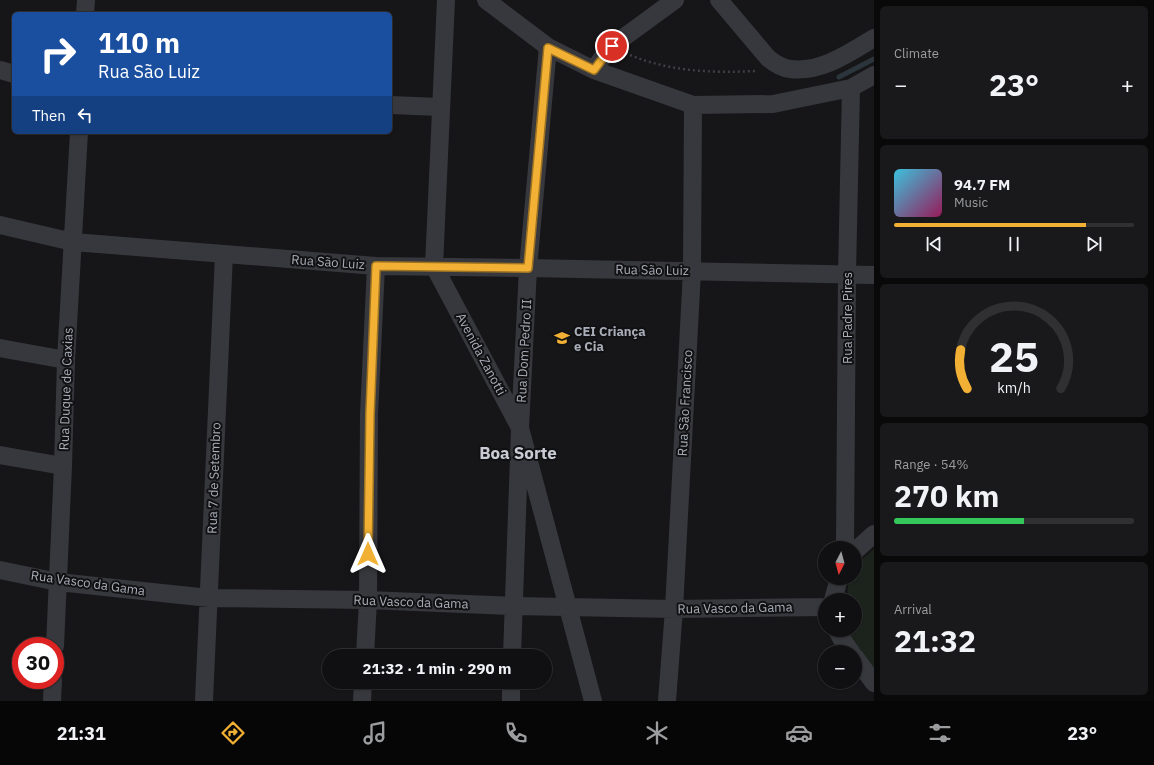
<!DOCTYPE html>
<html lang="en">
<head>
<meta charset="utf-8">
<style>
  body { margin:0; font-family:"IBM Plex Sans",sans-serif; background:#19191b; color:#f1f3f6; height:100vh; display:flex; flex-direction:column; font-size:15px; white-space:nowrap }
  * { box-sizing:border-box; margin:0 }
  p { font-size:13px; color:#9c9d9f }
  .icon { flex:none; width:22px; height:22px; fill:none; stroke:currentColor; stroke-width:2; stroke-linecap:round; stroke-linejoin:round }
  .map { position:relative; flex:1; overflow:hidden }
  .panel { display:flex; flex-direction:column; gap:6px; padding:6px; background:#09090a; width:280px }
  .panel>* { flex:none }
  .guide { position:absolute; left:12px; top:12px; width:380px; height:122px; border-radius:6px; box-shadow:0 1px 3px #0004,0 0 0 1px #303032; background:#1a4fa0; color:#fff; overflow:hidden }
  .needle { width:26px; rotate:186deg }
  .fabs { position:absolute; left:818px; top:541px; display:grid; gap:8px }
  .fabs a { display:grid; place-items:center; width:44px; height:44px; border-radius:50%; background:#101012; box-shadow:0 1px 3px #0004,0 0 0 1px #303032; font-size:20px }
  .speed { position:absolute; left:12px; top:637px; display:flex; gap:8px; font-size:20px; font-weight:700; text-align:center }
  .speed>* { display:grid; place-content:center; width:52px; height:52px; border-radius:50%; background:#101012; box-shadow:0 1px 3px #0004,0 0 0 1px #303032; line-height:1 }
  .speed .limit { border:6px solid #d22; background:#fff; color:#111 }
  .pin { position:absolute; display:grid; place-items:center; width:34px; height:34px; color:#fff; margin:-17px; border:2px solid #fff; border-radius:50%; box-shadow:0 1px 4px #0007 }
  .me { position:absolute; width:44px; margin:-22px; rotate:0deg; stroke-linejoin:round; filter:drop-shadow(0 0 3px #0008) }
  .turn { display:flex; align-items:center; gap:14px; height:84px; padding:0 20px; font-size:18px }
  .turn .icon { width:52px; height:52px; stroke-width:2.5 }
  .turn b { display:block; font-size:28px; line-height:34px }
  .then { display:flex; align-items:center; height:38px; padding:0 20px; background:#0003; gap:8px; font-size:15px }
  .big { font-size:30px; font-weight:700; line-height:1.1 }
  .panel .card { flex:1; display:flex; flex-direction:column; justify-content:center; gap:6px; min-width:0; padding:0 14px; border-radius:6px; background:#19191b }
  .panel .dial { align-items:center; gap:0 }
  .dial svg { height:104px; overflow:visible; fill:none; stroke:#303032; stroke-width:7; stroke-linecap:round; text-anchor:middle }
  .dial text { fill:#f1f3f6; stroke:none }
  .song { display:flex; align-items:center; gap:12px }
  .cover { width:48px; height:48px; border-radius:6px; background:linear-gradient(135deg,hsl(190 70% 55%),hsl(330 70% 35%)) }
  .played { height:4px; border-radius:2px; background:linear-gradient(90deg,#f2b134 80%,#303032 80%) }
  .keys { display:flex; justify-content:space-around; direction:ltr }
  .heat { display:flex; justify-content:space-between; align-items:center; font-size:22px; direction:ltr }
  .charge { height:6px; border-radius:3px; background:linear-gradient(90deg,#34c759 54%,#303032 0) }
  .trip { position:absolute; left:322px; top:649px; width:230px; height:40px; border-radius:20px; background:#101012; box-shadow:0 1px 3px #0004,0 0 0 1px #303032; font-weight:700; line-height:40px; text-align:center }
  .tab-bar { display:flex; height:64px; justify-content:space-around; align-items:center; background:#060607; color:#9c9d9f }
  .tab-bar .icon { width:28px; height:28px }
  .tab-bar .active { color:#f2b134 }
  .tab-bar b { font-size:18px; color:#f1f3f6 }
  main { display:flex; flex:1; min-height:0 }
  .map>svg:first-child { display:block }
  .green { fill:#1c231d }
  .lines { fill:none; stroke-linecap:round; stroke-linejoin:round }
  .stream { stroke:#2c353c; stroke-width:5 }
  .path { stroke:#3d3f44; stroke-width:2.5; stroke-dasharray:2 3; stroke-linecap:butt }
  .minor { stroke:#37383d; stroke-width:18 }
  .route-casing { stroke:#9d7322; stroke-width:10 }
  .route { stroke:#f2b134; stroke-width:7 }
  .labels { text-anchor:middle; dominant-baseline:central; stroke-width:4; stroke-linejoin:round; paint-order:stroke }
  .street-label { font-size:13px; fill:#a8adb8; stroke:#111113 }
  .poi-label { font-size:13px; font-weight:bold; fill:#a8adb8; stroke:#111113; text-anchor:start }
  .district-label { font-size:17px; font-weight:bold; fill:#c9ccd4; stroke:#111113 }
</style>
</head>
<body>
<main>
<div class="map">
<svg width="874" height="701" viewBox="0 0 874 701">
  <rect width="100%" height="100%" fill="#161618"/>
  <path class="green" d="M 874,549 L 874,669 L 848,642 L 848,630 L 855,630 L 855,600 L 848,600 L 848,578 L 855,578 L 855,566 Z"/>
  <g class="lines">
    <path class="stream" d="M 839,77 L 874,59"/>
    <path class="path" d="M 630,55 C 671,72 713,73 757,71"/>
    <path class="minor" d="M 446,0 L 434,266 L 520,428 L 593,701
      M 486,0 L 548,47 L 594,70 L 693,105 L 773,104 L 851,88 L 874,75
      M 719,0 L 768,58 C 774,63 781,68 790,69 C 821,73 849,53 874,38
      M 85,14 L 86,0
      M 0,70 L 14,74
      M 594,70 L 602,58 L 612,46 L 675,0
      M 390,105 L 440,107
      M 0,225 L 73,242 L 376,266 L 528,268 L 874,275
      M 0,348 L 66,360
      M 0,455 L 63,466
      M 845,548 L 847,274 L 851,88
      M 855,551 L 874,534
      M 0,570 L 58,582 L 209,598 L 368,600 L 513,606 L 674,609 L 825,607
      M 833,600 L 839,578
      M 837,630 L 841,638 L 851,652
      M 55,646 L 63,466 L 66,360 L 79,132
      M 365,656 L 368,600 L 369,414 L 376,266
      M 512,656 L 520,428 L 528,268 L 548,47
      M 855,657 L 874,683
      M 52,701 L 53,680
      M 204,701 L 224,254
      M 362,701 L 363,682
      M 511,701 L 511,682
      M 667,701 L 674,609 L 692,271 L 693,105"/>
  </g>
  <g class="lines">
    <g class="route-casing">
      <path id="route" d="M 368,554 L 370,414 L 376,266 L 528,268 L 548,48 L 594,70 L 612,46"/>
    </g>
    <use href="#route" class="route"/>
  </g>
  <defs>
    <g id="school-bare" transform="scale(1.2)"><path d="M0-5L7-2L0 1L-7-2ZM-4 1L0 2.5L4 1V4Q0 6-4 4Z" fill="#f2b134" stroke="#111113" stroke-width="2.5" paint-order="stroke"/></g>
  </defs>
  <g fill-rule="evenodd">
    <use href="#school-bare" x="562" y="338"/>
  </g>
  <g class="labels">
    <g class="street-label">
      <text transform="translate(328 262) rotate(4)">Rua São Luiz</text>
      <text transform="translate(652 270) rotate(1)">Rua São Luiz</text>
      <text transform="translate(847 318) rotate(-90)">Rua Padre Pires</text>
      <text transform="translate(524 351) rotate(-87)">Rua Dom Pedro II</text>
      <text transform="translate(481 354) rotate(62)">Avenida Zanotti</text>
      <text transform="translate(66 389) rotate(-88)">Rua Duque de Caxias</text>
      <text transform="translate(685 403) rotate(-87)">Rua São Francisco</text>
      <text transform="translate(214 478) rotate(-88)">Rua 7 de Setembro</text>
      <text transform="translate(88 583) rotate(8)">Rua Vasco da Gama</text>
      <text transform="translate(411 602) rotate(2)">Rua Vasco da Gama</text>
      <text transform="translate(735 608) rotate(-1)">Rua Vasco da Gama</text>
    </g>
    <g class="poi-label">
      <text x="574" y="331">CEI Criança<tspan x="574" dy="15">e Cia</tspan></text>
    </g>
    <g class="district-label">
      <text x="518" y="453">Boa Sorte</text>
    </g>
  </g>
</svg>
<div class="fabs">
<a><svg class="needle" viewBox="-14 -14 28 28"><path d="M0-13l5 13h-10z" fill="#e53935"/><path d="M0 13l5-13h-10z" fill="#9c9d9f"/></svg></a>
<a>+</a>
<a>−</a>
</div>
<div class="speed"><div class="limit">30</div></div>
<div class="pin" style="left:612px;top:46px;background:#d93025"><svg class="icon" aria-label="arrive" viewBox="0 0 24 24"><path d="M6 21V4h12l-3 4 3 4H6"/></svg></div>
<svg class="me" style="left:368px;top:554px" viewBox="-20 -20 40 40"><path d="M0-17L14 15 0 8-14 15z" fill="#f2b134" stroke="#fff" stroke-width="4"/></svg>
<div class="trip">21:32 · 1 min · 290 m</div>
<div class="guide">
<div class="turn"><svg class="icon" aria-label="right" viewBox="0 0 24 24"><path d="M7 20v-9h11M14 6l5 5-5 5"/></svg><div><b>110 m</b>Rua São Luiz</div></div>
<div class="then">Then<svg class="icon" aria-label="left" viewBox="0 0 24 24"><path d="M17 20v-9H6M10 6l-5 5 5 5"/></svg></div>
</div>
</div>
<section class="panel">
<div class="card"><p>Climate</p>
<div class="heat"><a>−</a><b class="big">23°</b><a>+</a></div>
</div>
<div class="card">
<div class="song"><i class="cover"></i><div><b>94.7 FM</b><p>Music</p></div></div>
<div class="played"></div>
<div class="keys"><svg class="icon" aria-label="previous" viewBox="0 0 24 24"><path d="M18 5L8 12l10 7zM5 5v14"/></svg><svg class="icon" aria-label="pause" viewBox="0 0 24 24"><path d="M8 5v14M16 5v14"/></svg><svg class="icon" aria-label="next" viewBox="0 0 24 24"><path d="M6 5l10 7-10 7zM19 5v14"/></svg></div>
</div>
<div class="card dial"><svg viewBox="0 0 100 80">
<path d="M14 69A42 42 0 1 1 86 69"/>
<path d="M14 69A42 42 0 0 1 9 39" stroke="#f2b134"/>
<text x="50" y="56" font-size="32" font-weight="700">25</text>
<text x="50" y="72" font-size="11">km/h</text>
</svg></div>
<div class="card"><p>Range · 54%</p><b class="big">270 km</b><div class="charge"></div></div>
<div class="card"><p>Arrival</p><b class="big">21:32</b></div>
</section>
</main>
<nav class="tab-bar">
<b>21:31</b>
<svg class="icon active" aria-label="directions" viewBox="0 0 24 24"><path d="M12 3l9 9-9 9-9-9zM9 14v-3h6M13 9l2 2-2 2"/></svg>
<svg class="icon" aria-label="music" viewBox="0 0 24 24"><path d="M9 18V5l10-2v13"/><circle cx="6" cy="18" r="3"/><circle cx="16" cy="16" r="3"/></svg>
<svg class="icon" aria-label="phone" viewBox="0 0 24 24"><path d="M5 4h4l2 5-3 2q2 4 5 5l2-3 5 2v4C11 20 4 13 5 4z"/></svg>
<svg class="icon" aria-label="climate" viewBox="0 0 24 24"><path d="M12 3v18M4 7l16 10M4 17L20 7"/></svg>
<svg class="icon" aria-label="car" viewBox="0 0 24 24"><path d="M5 17H2v-5l4-1 3-4h7l3 4 3 1v5h-3M9 17h6M6 11h13"/><circle cx="7" cy="17" r="2"/><circle cx="17" cy="17" r="2"/></svg>
<svg class="icon" aria-label="filters" viewBox="0 0 24 24"><path d="M4 7h16M4 17h16"/><circle cx="9" cy="7" r="2"/><circle cx="15" cy="17" r="2"/></svg>
<b>23°</b>
</nav>
</body>
</html>
